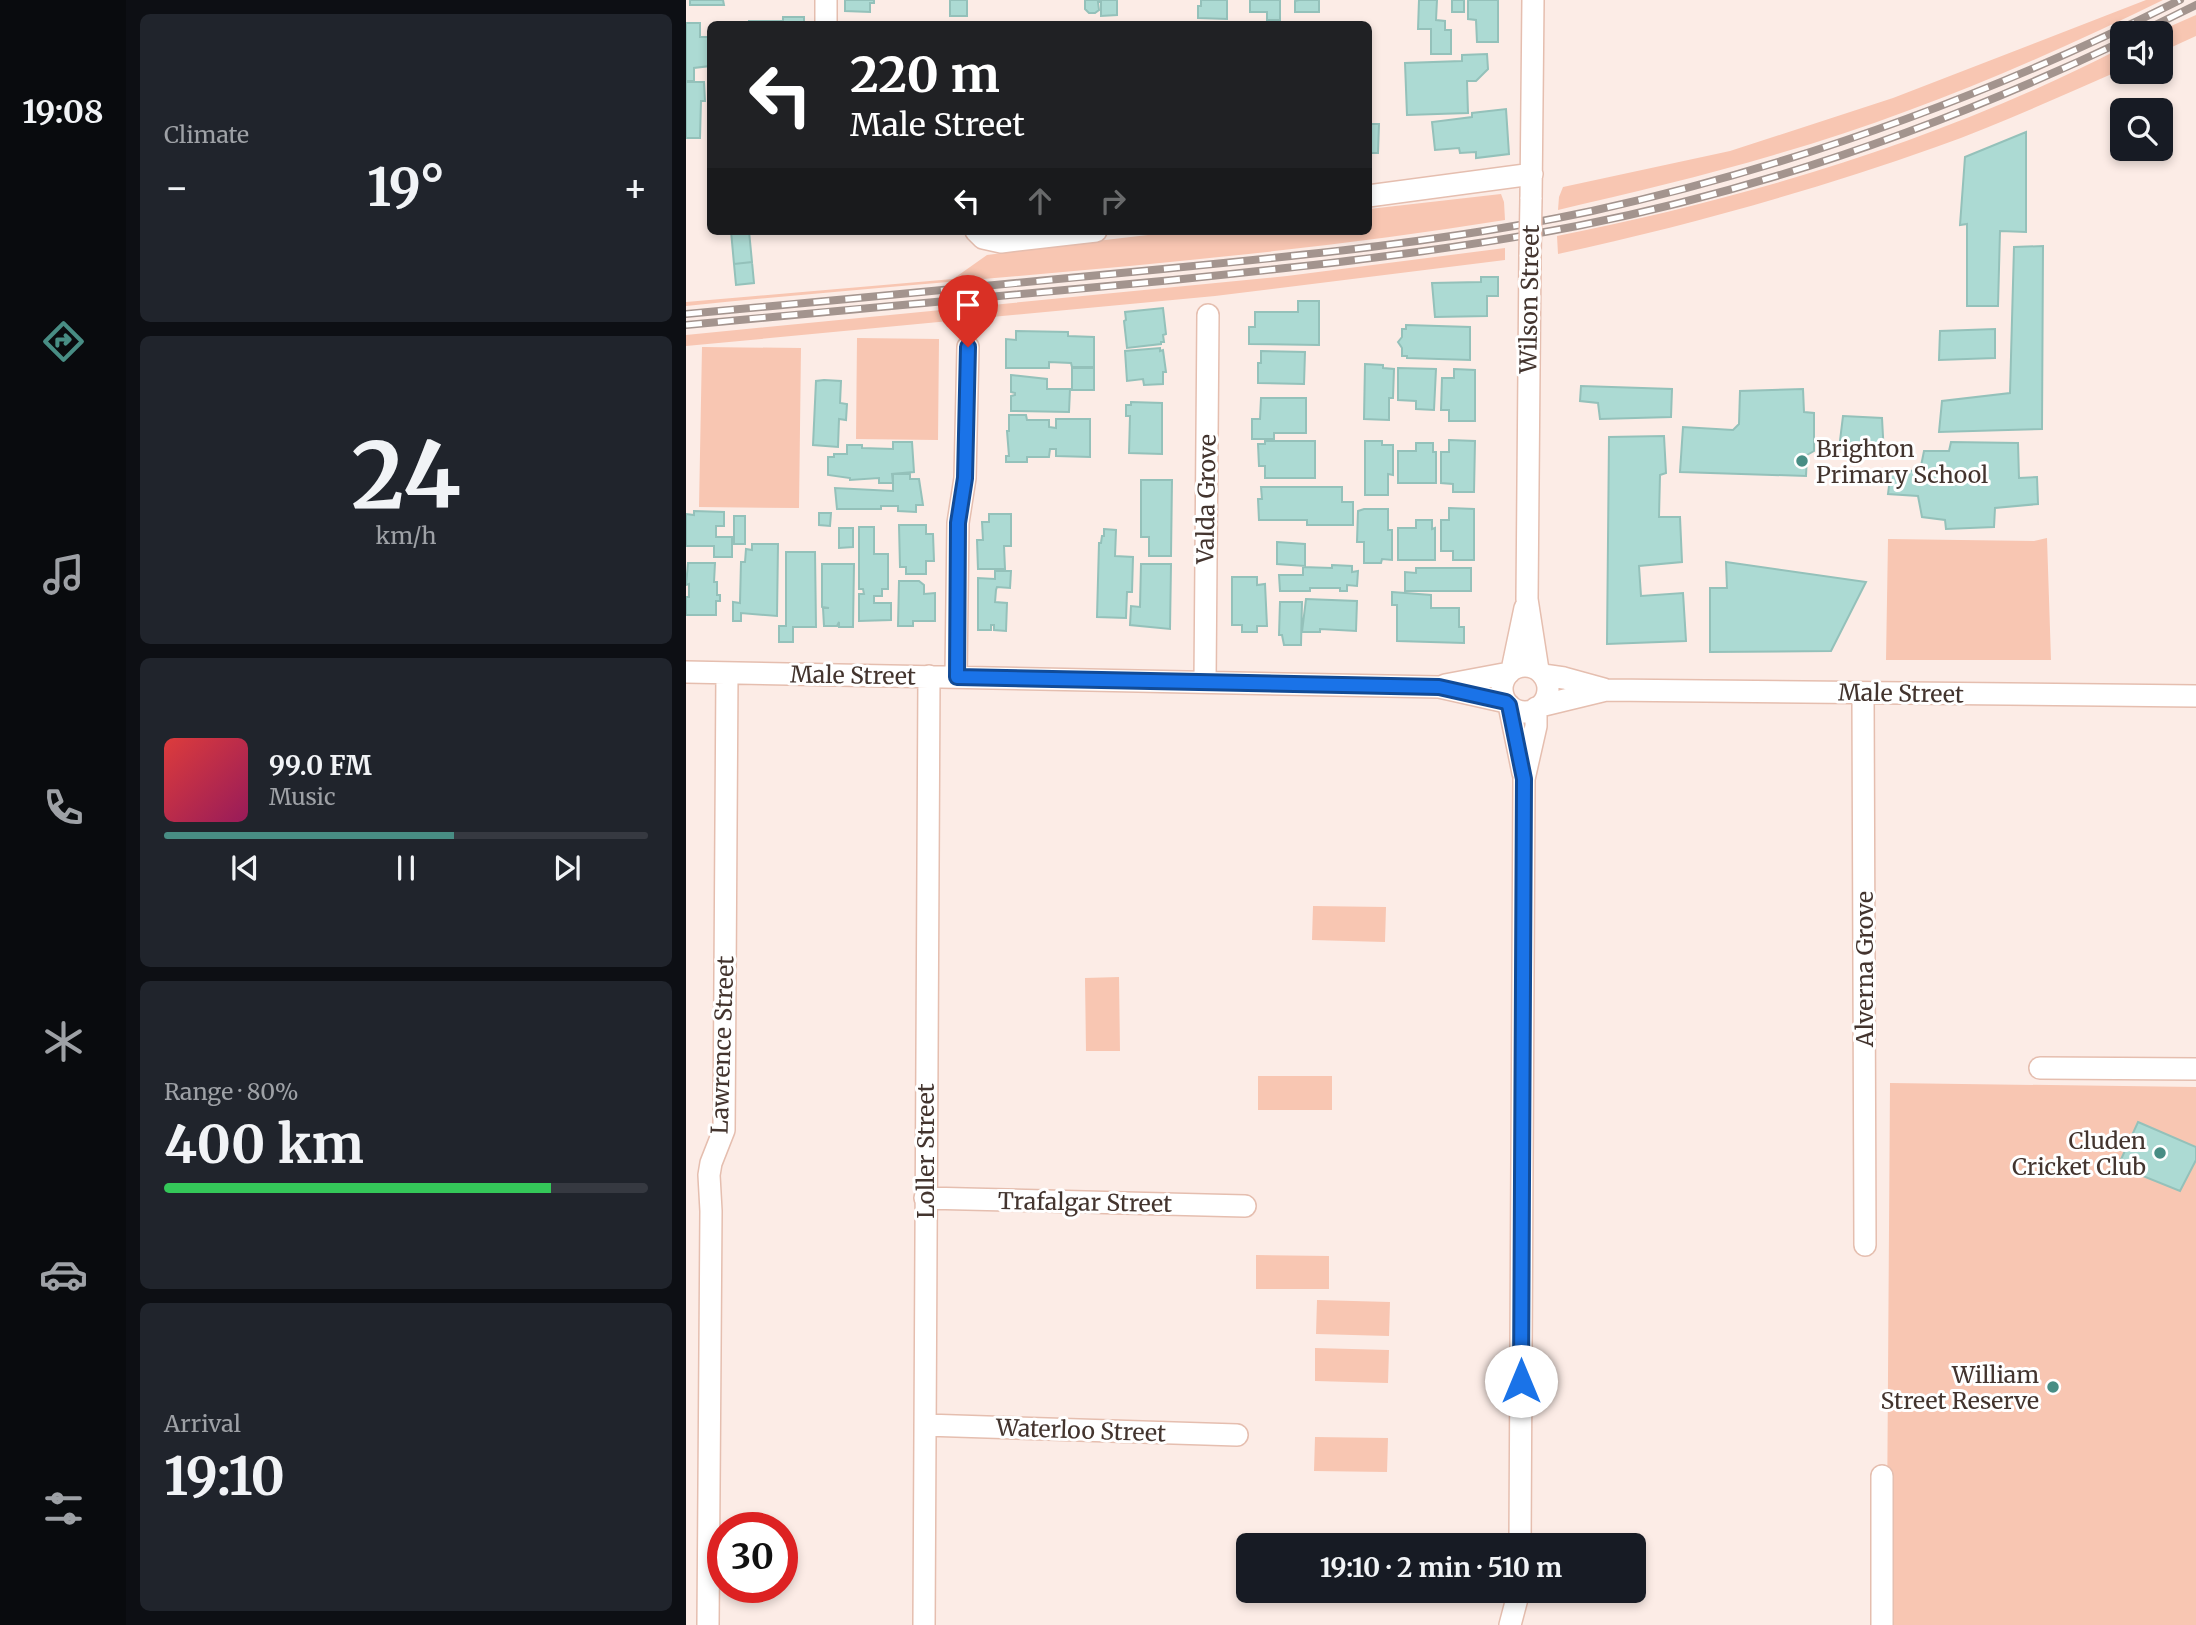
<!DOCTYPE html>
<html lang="en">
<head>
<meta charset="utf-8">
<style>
  body { margin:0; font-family:Merriweather,serif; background:#20242c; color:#f1f3f6; height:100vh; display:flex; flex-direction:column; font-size:26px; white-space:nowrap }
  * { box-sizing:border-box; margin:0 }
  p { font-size:23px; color:#9ea1a6 }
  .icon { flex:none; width:38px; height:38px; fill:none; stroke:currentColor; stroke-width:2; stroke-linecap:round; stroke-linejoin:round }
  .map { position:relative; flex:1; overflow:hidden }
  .details { display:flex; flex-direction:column; gap:14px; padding:14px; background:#0d0f14; width:560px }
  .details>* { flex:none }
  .hud { position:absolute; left:21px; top:21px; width:665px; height:214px; border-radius:10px; box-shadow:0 4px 10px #0003; background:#202124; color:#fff; overflow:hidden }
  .fabs { position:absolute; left:1424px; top:21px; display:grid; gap:14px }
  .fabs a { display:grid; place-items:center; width:63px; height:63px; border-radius:10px; background:#171b24; box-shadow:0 4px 10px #0003; font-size:35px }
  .speed { position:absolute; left:21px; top:1512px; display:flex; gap:14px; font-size:35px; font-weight:700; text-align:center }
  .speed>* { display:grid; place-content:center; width:91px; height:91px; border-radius:50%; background:#171b24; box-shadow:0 4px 10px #0003; line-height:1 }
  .speed .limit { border:10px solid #d22; background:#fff; color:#111 }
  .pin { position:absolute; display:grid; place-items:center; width:60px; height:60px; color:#fff; margin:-72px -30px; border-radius:50% 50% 50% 0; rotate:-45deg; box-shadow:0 0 7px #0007 }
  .pin .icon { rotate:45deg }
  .me { position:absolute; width:77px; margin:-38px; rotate:0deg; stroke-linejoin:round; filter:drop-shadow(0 0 5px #0008) }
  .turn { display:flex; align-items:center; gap:24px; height:147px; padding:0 28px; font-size:32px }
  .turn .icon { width:91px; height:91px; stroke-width:2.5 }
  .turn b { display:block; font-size:49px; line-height:60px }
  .lanes { display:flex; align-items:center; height:66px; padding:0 28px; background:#0003; justify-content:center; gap:35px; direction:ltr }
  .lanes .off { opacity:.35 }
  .big { font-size:52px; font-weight:700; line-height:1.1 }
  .details .tile { flex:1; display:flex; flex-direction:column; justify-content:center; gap:10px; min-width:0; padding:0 24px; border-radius:10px; background:#20242c }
  .details .dial { align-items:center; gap:0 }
  .dial b { font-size:91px; line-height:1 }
  .song { display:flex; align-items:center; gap:21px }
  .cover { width:84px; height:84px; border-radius:10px; background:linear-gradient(135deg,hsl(0 70% 55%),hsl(330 70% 35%)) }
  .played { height:7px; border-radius:4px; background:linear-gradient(90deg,#488d84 60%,#363941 60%) }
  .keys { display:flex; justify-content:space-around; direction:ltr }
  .heat { display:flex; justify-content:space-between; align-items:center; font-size:38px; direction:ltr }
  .charge { height:10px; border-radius:5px; background:linear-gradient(90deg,#34c759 80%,#363941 0) }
  .trip { position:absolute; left:550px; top:1533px; width:410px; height:70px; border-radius:10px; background:#171b24; box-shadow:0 4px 10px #0003; font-weight:700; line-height:70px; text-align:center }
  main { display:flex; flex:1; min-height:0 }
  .tab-bar { display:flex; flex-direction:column; width:126px; justify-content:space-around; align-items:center; background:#090b0e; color:#9ea1a6 }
  .tab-bar .icon { width:49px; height:49px }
  .tab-bar .current { color:#488d84 }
  .tab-bar b { font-size:32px; color:#f1f3f6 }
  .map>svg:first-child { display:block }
  .green { fill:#f8c6b2 }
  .building { fill:#acdad3; stroke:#94c1ba; stroke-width:2 }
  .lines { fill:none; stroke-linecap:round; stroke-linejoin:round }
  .street-casing { stroke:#e5beaf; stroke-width:24 }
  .street { stroke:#fff; stroke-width:21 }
  .rail-casing { stroke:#a3948e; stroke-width:8 }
  .rail { stroke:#fff; stroke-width:5; stroke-dasharray:16; stroke-linecap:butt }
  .street-bridge-casing { stroke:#e5beaf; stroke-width:24; stroke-linecap:butt }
  .street-bridge { stroke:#fff; stroke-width:21 }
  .route-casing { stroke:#114b97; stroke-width:18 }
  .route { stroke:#1a73e8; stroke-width:12 }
  .poi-dot { fill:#488d84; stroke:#fff; stroke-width:2.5 }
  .labels { text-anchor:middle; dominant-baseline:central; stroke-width:6; stroke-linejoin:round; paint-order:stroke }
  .street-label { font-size:23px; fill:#43342e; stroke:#fff }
  .poi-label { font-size:23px; fill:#43342e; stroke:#fff; text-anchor:end }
</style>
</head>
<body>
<main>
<nav class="tab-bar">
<b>19:08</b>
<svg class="icon current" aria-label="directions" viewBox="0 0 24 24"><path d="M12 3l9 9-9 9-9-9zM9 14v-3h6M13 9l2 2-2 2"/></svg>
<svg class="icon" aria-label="music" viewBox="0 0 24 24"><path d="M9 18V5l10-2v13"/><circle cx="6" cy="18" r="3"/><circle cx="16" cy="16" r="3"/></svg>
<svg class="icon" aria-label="phone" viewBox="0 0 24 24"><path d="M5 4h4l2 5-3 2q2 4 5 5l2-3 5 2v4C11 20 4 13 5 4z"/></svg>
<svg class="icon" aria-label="climate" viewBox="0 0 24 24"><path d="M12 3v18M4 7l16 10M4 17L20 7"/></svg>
<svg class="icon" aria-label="car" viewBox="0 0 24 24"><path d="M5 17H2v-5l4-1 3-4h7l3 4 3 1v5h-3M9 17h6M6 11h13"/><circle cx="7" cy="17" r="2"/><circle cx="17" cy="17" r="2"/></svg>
<svg class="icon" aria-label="filters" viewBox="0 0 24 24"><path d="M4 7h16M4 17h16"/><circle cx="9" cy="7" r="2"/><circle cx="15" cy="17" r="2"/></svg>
</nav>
<section class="details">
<div class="tile"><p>Climate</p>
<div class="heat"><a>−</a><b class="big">19°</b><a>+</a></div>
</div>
<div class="tile dial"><b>24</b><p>km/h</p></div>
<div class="tile">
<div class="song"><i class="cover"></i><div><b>99.0 FM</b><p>Music</p></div></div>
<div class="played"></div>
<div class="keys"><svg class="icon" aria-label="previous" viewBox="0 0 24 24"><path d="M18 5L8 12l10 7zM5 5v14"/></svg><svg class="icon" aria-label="pause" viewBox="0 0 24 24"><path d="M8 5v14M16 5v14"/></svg><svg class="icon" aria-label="next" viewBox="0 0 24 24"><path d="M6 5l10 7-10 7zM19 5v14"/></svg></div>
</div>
<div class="tile"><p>Range · 80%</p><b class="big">400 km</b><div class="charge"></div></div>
<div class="tile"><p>Arrival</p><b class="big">19:10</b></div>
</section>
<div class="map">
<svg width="1510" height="1625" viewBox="0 0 1510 1625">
  <rect width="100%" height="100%" fill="#fcece6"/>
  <path class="green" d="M 1460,0 L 1477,0 C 1352,61 1223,116 1088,155 C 1017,176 944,193 872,210 L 873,197 L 877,187 L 1044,151 L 1207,98 Z
    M 1510,15 L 1510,36 L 1475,52 L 1475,33 L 1469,33 Z
    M 1437,47 L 1437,69 C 1375,96 1314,124 1250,147 C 1126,191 1001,226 872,254 L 871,236 C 1066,197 1260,139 1437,47 Z
    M 815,194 L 818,202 L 819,220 C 548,264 273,278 0,306 L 0,302 L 267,279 L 301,255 L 419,240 L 496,231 L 682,231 L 683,209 Z
    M 819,248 L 819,260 L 529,296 L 0,346 L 0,335 L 601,276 Z
    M 171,338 L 253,339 L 252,440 L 170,439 Z
    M 16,347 L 115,348 L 113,508 L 13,507 Z
    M 1361,538 L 1365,660 L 1200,660 L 1202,539 L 1348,541 Z
    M 627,906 L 700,907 L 699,942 L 626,940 Z
    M 433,977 L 434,1051 L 400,1051 L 399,978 Z
    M 572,1076 L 646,1076 L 646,1110 L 572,1110 Z
    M 1204,1083 L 1510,1087 L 1510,1625 L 1202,1625 L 1201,1521 Z
    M 570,1255 L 643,1256 L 643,1289 L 570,1289 Z
    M 631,1300 L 704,1302 L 703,1336 L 630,1334 Z
    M 629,1348 L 703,1350 L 702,1383 L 629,1381 Z
    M 629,1437 L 702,1438 L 701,1472 L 628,1471 Z"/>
  <path class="building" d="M 4,0 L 37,0 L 38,5 L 4,5 Z
    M 159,0 L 188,0 L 188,3 L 184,3 L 184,12 L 159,11 Z
    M 264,0 L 281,0 L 281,16 L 264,16 Z
    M 399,0 L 431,0 L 431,15 L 415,16 L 415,2 L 412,2 L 413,10 L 409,13 L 403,13 L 399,9 Z
    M 515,0 L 541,0 L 541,19 L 512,18 L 512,6 L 515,6 Z
    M 564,0 L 594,0 L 594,20 L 581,20 L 581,12 L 564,12 Z
    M 613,0 L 633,0 L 633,12 L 609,12 L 609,1 Z
    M 733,0 L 751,0 L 750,20 L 759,21 L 759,30 L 765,30 L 765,54 L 745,54 L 745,29 L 732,29 Z
    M 766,0 L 778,0 L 778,12 L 766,12 Z
    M 782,0 L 812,0 L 812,42 L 791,42 L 790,20 L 782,19 Z
    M 97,17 L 118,17 L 118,24 L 63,24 L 63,21 L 97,21 Z
    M 0,23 L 14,23 L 14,37 L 24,37 L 24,66 L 8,68 L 8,81 L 0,81 Z
    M 801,54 L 802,69 L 790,81 L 781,81 L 782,113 L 721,115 L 719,63 L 776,61 L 776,55 Z
    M 0,82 L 18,82 L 19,101 L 15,101 L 14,138 L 0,138 Z
    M 820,109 L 823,154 L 790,158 L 790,152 L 774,153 L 773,148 L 749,150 L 746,122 L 786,117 L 786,113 Z
    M 682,124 L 693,124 L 692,153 L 682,153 Z
    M 1340,132 L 1340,232 L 1314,231 L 1312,306 L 1281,306 L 1281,224 L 1274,225 L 1279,157 Z
    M 45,231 L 63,231 L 66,262 L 48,264 Z
    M 1357,246 L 1356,429 L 1253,432 L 1256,401 L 1324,393 L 1328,247 Z
    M 66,262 L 68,283 L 50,285 L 48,264 Z
    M 795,277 L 812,277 L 812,296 L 801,296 L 801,316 L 749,317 L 746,283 L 795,282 Z
    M 612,301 L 633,301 L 633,345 L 563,344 L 563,327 L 569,327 L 569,312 L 612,312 Z
    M 477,308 L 480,334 L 477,335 L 478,342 L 475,342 L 475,344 L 441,348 L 438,321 L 440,320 L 439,312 Z
    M 720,325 L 784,327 L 784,360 L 721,358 L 721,356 L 716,356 L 716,348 L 712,342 L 716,337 L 716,329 L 720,329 Z
    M 1309,329 L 1309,358 L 1253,360 L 1254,331 Z
    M 330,331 L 382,332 L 382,336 L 408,337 L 408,367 L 386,367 L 385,363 L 363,362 L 363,368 L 320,368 L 320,339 L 330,340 Z
    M 474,348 L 474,351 L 477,350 L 480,372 L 477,372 L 477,384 L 458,385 L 457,379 L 441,381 L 439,351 Z
    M 575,351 L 619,352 L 618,384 L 572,383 L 572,363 L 575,363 Z
    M 679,364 L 697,365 L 697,368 L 708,369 L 707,398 L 703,398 L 703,420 L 678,419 Z
    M 386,368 L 408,368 L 408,390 L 386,390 Z
    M 712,368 L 750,369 L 748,410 L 730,409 L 730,401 L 712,400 Z
    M 768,369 L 789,370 L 789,421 L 763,421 L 763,410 L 755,410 L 756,378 L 768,378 Z
    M 325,375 L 361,379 L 361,389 L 384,389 L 383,412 L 325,411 L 325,396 L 329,395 L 329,393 L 325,392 Z
    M 138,380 L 155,381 L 154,403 L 161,404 L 160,420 L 153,419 L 152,447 L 127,445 L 130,381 Z
    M 895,386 L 986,389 L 985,417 L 914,419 L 912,403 L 894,401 Z
    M 1117,389 L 1118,412 L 1128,413 L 1128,451 L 1121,455 L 1120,476 L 994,472 L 997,427 L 1047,430 L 1053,424 L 1054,391 Z
    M 575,398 L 620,398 L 620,433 L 588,433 L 588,439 L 566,439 L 566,419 L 574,419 Z
    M 445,402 L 476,403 L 476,454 L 443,453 L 444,416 L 440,416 L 440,405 L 445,405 Z
    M 323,415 L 340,415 L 341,420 L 363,420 L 363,427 L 370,428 L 370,419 L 404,419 L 404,457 L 370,456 L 370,449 L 364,449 L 363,457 L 341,457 L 341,462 L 320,462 L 320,456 L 323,456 L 321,431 L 323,431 Z
    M 1157,416 L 1196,418 L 1198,455 L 1175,455 L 1175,448 L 1153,449 Z
    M 978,436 L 980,473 L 974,475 L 973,517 L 994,517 L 996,562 L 953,566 L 955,596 L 997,593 L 1000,641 L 921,644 L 923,437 Z
    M 763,440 L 789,441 L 788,492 L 767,492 L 767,484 L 755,483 L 755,452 L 763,452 Z
    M 579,441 L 629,441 L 629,478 L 579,478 L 579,466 L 573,466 L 572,444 L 579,444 Z
    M 679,441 L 696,441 L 696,445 L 707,445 L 707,475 L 702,474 L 702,495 L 679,495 Z
    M 207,442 L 226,442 L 228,472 L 206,474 L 207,483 L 193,483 L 193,478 L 164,480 L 164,478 L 142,475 L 142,457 L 148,457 L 148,454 L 161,454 L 161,445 L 176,445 L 176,448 L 207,449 Z
    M 1265,442 L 1332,443 L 1333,478 L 1351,477 L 1352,504 L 1309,508 L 1308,527 L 1260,529 L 1259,520 L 1236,517 L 1232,496 L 1202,494 L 1205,470 L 1234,471 L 1238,451 L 1263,451 Z
    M 730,443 L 747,443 L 747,452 L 750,452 L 750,483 L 712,483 L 712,451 L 730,451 Z
    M 207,474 L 224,474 L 224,479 L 233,479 L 237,505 L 230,505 L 230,512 L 212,511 L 212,506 L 195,506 L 195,509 L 151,509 L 149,488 L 207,491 Z
    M 455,480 L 486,480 L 485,556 L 463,556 L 463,537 L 455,537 Z
    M 575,487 L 656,487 L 656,502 L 667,502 L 667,525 L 621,525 L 621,520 L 573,520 L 572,499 L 576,499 Z
    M 763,508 L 788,509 L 788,560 L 767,560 L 767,551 L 755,551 L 755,520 L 763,520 Z
    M 678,509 L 702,509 L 702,530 L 706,530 L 706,560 L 696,559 L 695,563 L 678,563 L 678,542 L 671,542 L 672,511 Z
    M 8,511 L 38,512 L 38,526 L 30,526 L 30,537 L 46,537 L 46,557 L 28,557 L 28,546 L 0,546 L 0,514 L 8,515 Z
    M 133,513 L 145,513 L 144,526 L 133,525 Z
    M 303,514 L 325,514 L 325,546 L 318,546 L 319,569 L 292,569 L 291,540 L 297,540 L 296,522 L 303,522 Z
    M 48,516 L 59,516 L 59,544 L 48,544 Z
    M 730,520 L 746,520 L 746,529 L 749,528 L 749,560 L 712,560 L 712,528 L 730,528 Z
    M 213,525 L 240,525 L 240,534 L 247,534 L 248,561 L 240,561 L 240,574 L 220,574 L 220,567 L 214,567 Z
    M 173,527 L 188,527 L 188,554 L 202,554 L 202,589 L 196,589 L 196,596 L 188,596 L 188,603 L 205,603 L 205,620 L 173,621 L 173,594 L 178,594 L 177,589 L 173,589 Z
    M 153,528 L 167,528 L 167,547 L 153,548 Z
    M 418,529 L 430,530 L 429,556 L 447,557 L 446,592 L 441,592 L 440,618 L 411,617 L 413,543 L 415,543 L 416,536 L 418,536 Z
    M 591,542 L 619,544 L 619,566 L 591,564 Z
    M 66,544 L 92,544 L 91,616 L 55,613 L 55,621 L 47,621 L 47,602 L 54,603 L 55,562 L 59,562 L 60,549 L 66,550 Z
    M 100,552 L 129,552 L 130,627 L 107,627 L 107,642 L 93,642 L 93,626 L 100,626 Z
    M 1040,562 L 1180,582 L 1145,651 L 1024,652 L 1024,588 L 1041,588 Z
    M 2,563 L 29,563 L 28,582 L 31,582 L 31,595 L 34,595 L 34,601 L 30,601 L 30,615 L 0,615 L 0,597 L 3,597 L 3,584 L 0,585 Z
    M 136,564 L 168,564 L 167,627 L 153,627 L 153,622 L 151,626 L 138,626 L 137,608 L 143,608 L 136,607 Z
    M 455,564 L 485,564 L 484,629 L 444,625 L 445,606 L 454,607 Z
    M 646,565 L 666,566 L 666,572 L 672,571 L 671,586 L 661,585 L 661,591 L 654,591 L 654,588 L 624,588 L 624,591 L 594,591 L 593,575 L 617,575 L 617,567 L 646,568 Z
    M 730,568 L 785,568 L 785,591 L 719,591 L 719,572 L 730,573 Z
    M 309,571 L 325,571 L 324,588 L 311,587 L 310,590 L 309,602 L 321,603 L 320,631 L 308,630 L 308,625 L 305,625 L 305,630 L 292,630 L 292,578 L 309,579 Z
    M 546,577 L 571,577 L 571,585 L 579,584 L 581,626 L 571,626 L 571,632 L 556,632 L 556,625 L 546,625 Z
    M 213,581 L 233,581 L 238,585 L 238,594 L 249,593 L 249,621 L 227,621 L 227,626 L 212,626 Z
    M 706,592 L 745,595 L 745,608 L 773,608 L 773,627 L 778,627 L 778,643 L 711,641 L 711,605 L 706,605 Z
    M 620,599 L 671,601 L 670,631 L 634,629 L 634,632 L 616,632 Z
    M 594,602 L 616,602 L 615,645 L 598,645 L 596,635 L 593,635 Z
    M 1452,1122 L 1510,1147 L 1510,1160 L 1494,1191 L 1432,1166 Z"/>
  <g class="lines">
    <g class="street-casing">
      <path id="street" d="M 140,24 L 140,0
        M 682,196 L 846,174
        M 845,199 L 847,0
        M 290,231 L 297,238 L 315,242 L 410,231
        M 844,255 L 841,599 L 852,670
        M816 689a23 23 0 1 1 46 0a23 23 0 1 1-46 0Z
        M 826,670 L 839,608
        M 0,672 L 753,687 L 820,702
        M 857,675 L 878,678 L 918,689
        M 270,676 L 272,523 L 279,478 L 282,347
        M 519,682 L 522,315
        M 759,685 L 823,673
        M 1177,693 L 1179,1245
        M 823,705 L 837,773
        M 854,706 L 920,690 L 1510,696
        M 1354,1068 L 1510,1069
        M 239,1198 L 559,1206
        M 239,1425 L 551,1435
        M 834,1545 L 838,779 L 850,726 L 850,708
        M 22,1625 L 25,1211 L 23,1175 L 25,1163 L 38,1130 L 41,673
        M 238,1625 L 243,676
        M 824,1625 L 833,1591
        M 1196,1625 L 1196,1476"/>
    </g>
    <use href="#street" class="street"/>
    <g class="rail-casing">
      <path id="rail" d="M 1453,33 L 1510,5
        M 0,314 C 159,299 318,285 477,269 C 621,255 765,241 906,211 C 1110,166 1307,94 1494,0
        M 0,325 C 162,309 325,296 487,280 C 622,266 757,252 891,226 C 1079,189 1264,123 1437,41"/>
    </g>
    <use href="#rail" class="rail"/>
    <g class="street-bridge-casing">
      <path id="street-bridge" d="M 844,255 L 845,199"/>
    </g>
    <use href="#street-bridge" class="street-bridge"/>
  </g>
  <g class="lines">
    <g class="route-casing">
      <path id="route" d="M 282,347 L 279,478 L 272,523 L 271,677 L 753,687 L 820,702 L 823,705 L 838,779 L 835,1381"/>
    </g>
    <use href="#route" class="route"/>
  </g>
  <g class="poi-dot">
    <circle cx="1116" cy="461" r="7"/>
    <circle cx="1474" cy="1153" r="7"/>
    <circle cx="1367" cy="1387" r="7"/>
  </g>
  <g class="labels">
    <g class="street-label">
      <text transform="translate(843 299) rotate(-89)">Wilson Street</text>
      <text transform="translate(520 499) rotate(-89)">Valda Grove</text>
      <text transform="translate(167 675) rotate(1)">Male Street</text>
      <text transform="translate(1215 693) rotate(1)">Male Street</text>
      <text transform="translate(1178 969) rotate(-90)">Alverna Grove</text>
      <text transform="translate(36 1045) rotate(-88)">Lawrence Street</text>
      <text transform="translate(239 1151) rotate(-90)">Loller Street</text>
      <text transform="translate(399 1202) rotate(1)">Trafalgar Street</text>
      <text transform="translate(395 1430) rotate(2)">Waterloo Street</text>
    </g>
    <g class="poi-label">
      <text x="1130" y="448" text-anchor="start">Brighton<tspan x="1130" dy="26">Primary School</tspan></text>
      <text x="1460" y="1140">Cluden<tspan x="1460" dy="26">Cricket Club</tspan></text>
      <text x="1353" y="1374">William<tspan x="1353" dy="26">Street Reserve</tspan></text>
    </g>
  </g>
</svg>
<div class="fabs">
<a><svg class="icon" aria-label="sound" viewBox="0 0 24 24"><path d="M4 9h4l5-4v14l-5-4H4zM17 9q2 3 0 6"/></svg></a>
<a><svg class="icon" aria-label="search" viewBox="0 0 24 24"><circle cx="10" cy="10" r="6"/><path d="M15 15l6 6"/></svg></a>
</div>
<div class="speed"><div class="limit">30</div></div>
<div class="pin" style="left:282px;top:347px;background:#d93025"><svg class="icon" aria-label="arrive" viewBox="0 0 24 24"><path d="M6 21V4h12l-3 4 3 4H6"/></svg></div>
<svg class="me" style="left:835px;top:1381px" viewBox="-20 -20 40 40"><circle r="19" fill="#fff"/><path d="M0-13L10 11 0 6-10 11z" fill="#1a73e8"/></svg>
<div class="trip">19:10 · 2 min · 510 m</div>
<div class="hud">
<div class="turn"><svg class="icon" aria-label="left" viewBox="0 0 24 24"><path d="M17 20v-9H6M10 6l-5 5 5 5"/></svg><div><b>220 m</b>Male Street</div></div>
<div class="lanes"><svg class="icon" aria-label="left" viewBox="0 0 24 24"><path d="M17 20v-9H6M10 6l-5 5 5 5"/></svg><svg class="icon off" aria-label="ahead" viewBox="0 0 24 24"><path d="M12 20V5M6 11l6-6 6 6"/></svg><svg class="icon off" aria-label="right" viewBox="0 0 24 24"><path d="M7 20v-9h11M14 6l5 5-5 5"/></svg></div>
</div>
</div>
</main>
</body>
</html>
